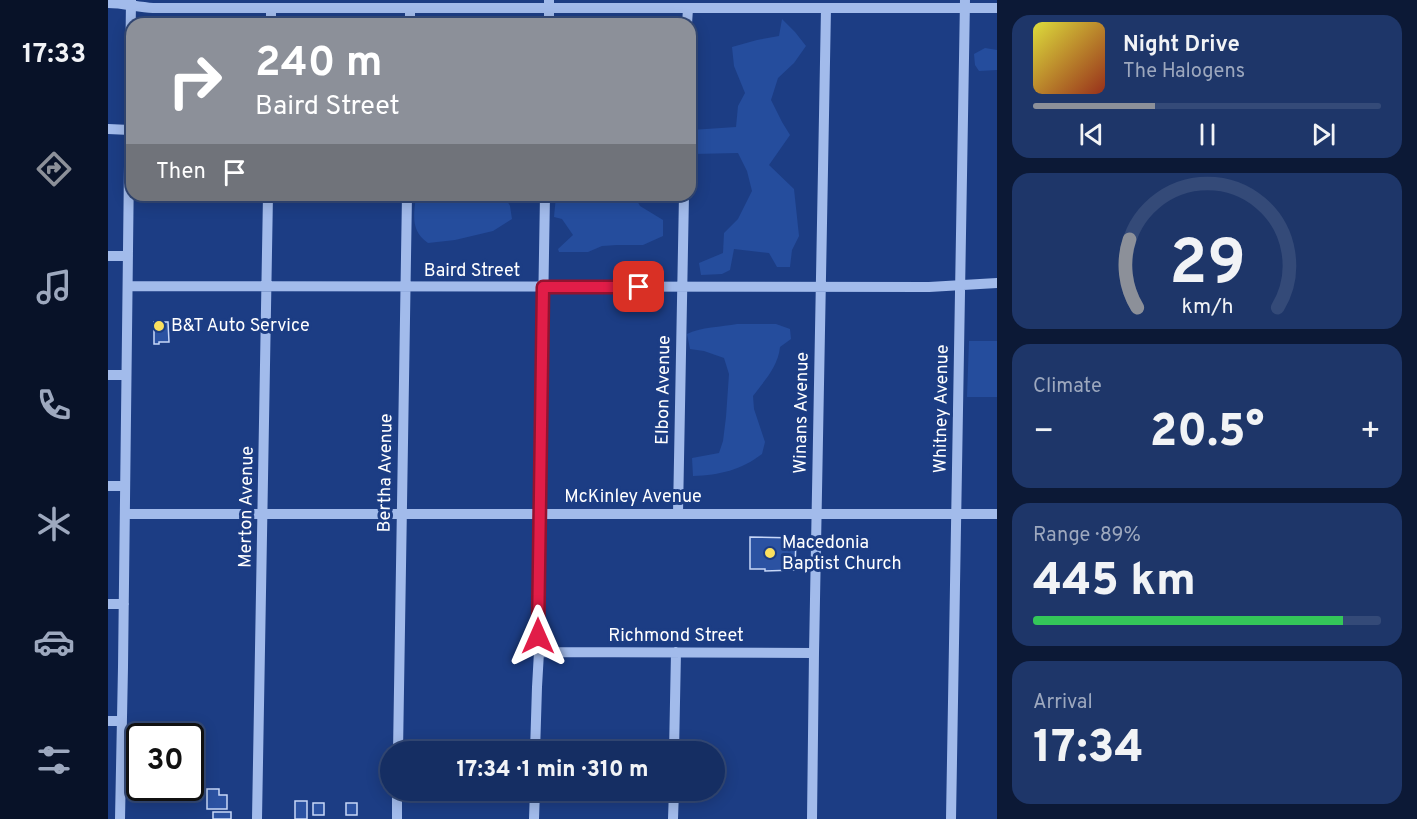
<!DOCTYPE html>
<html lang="en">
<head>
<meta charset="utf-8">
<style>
  body { margin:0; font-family:Overpass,sans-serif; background:#1e3669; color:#f1f3f6; height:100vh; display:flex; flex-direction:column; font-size:22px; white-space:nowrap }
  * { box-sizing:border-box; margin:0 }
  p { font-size:20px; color:#9da8be }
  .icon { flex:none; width:33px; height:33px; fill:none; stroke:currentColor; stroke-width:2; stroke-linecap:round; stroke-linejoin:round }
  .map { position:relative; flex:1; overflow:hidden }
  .details { display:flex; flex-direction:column; gap:15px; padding:15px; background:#0c1936; width:420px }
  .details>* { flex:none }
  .banner { position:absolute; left:18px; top:18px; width:570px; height:183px; border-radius:18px; box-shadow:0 3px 15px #0003,0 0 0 2px #344a78; background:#8c9099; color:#fff; overflow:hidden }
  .speed { position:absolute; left:18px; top:723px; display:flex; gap:12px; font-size:30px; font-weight:700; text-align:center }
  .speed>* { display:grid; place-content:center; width:78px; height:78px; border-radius:50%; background:#152e63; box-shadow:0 3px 15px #0003,0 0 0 2px #344a78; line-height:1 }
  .speed .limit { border:3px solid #111; border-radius:9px; background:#fff; color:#111 }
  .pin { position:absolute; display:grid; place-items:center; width:51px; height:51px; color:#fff; margin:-26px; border-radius:12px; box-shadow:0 3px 9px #0006 }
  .me { position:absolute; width:66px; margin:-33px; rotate:0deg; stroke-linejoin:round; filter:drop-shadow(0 0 4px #0008) }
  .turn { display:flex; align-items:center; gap:21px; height:126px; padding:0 30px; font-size:27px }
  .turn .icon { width:78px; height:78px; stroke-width:2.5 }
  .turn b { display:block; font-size:42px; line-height:51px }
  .then { display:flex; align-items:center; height:57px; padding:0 30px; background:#0003; gap:12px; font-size:22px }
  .big { font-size:45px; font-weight:800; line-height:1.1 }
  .details .tile { flex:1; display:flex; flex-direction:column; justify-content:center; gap:9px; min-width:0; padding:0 21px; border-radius:18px; background:#1e3669 }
  .details .dial { align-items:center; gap:0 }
  .dial svg { height:156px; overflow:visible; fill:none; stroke:#344a78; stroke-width:7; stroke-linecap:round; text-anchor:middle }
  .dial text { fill:#f1f3f6; stroke:none }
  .song { display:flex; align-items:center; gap:18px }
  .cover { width:72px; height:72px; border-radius:9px; background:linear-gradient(135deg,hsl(60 70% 55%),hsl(10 70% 35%)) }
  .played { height:6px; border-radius:3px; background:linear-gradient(90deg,#8c9099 35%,#344a78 35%) }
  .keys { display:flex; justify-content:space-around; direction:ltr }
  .heat { display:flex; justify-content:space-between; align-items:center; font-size:33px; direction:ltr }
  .charge { height:9px; border-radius:4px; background:linear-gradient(90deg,#34c759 89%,#344a78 0) }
  .trip { position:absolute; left:272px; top:741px; width:345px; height:60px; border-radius:30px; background:#152e63; box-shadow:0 3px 15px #0003,0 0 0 2px #344a78; font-weight:800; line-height:60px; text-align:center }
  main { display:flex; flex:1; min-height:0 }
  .tabs { display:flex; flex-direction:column; width:108px; justify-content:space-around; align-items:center; background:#081228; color:#9da8be }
  .tabs .icon { width:42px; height:42px }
  .tabs .on { color:#8c9099 }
  .tabs b { font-size:27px; color:#f1f3f6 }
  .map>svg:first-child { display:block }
  .green { fill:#254d9d }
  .building { fill:#2b52a2; stroke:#c7d7f8; stroke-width:1.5 }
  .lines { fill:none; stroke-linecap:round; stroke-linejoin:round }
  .minor { stroke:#a2bbeb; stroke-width:10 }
  .route-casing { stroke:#92132f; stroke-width:15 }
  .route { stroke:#e11d48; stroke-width:10 }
  .poi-dot { fill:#fbe05f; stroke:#1c3d84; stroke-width:2 }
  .labels { text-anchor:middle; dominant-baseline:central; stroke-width:6; stroke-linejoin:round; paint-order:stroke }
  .street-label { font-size:18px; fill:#fff; stroke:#1c3d84 }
  .poi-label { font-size:18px; fill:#fff; stroke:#1c3d84; text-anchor:start }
</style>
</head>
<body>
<main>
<nav class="tabs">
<b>17:33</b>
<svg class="icon on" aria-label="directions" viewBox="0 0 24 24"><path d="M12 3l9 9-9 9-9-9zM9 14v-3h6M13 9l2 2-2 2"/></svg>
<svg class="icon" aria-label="music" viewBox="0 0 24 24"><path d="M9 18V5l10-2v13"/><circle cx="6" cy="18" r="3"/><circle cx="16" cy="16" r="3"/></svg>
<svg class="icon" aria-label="phone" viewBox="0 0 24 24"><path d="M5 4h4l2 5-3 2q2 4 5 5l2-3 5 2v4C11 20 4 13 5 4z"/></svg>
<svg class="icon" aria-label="climate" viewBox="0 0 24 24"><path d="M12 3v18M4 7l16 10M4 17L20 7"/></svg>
<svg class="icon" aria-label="car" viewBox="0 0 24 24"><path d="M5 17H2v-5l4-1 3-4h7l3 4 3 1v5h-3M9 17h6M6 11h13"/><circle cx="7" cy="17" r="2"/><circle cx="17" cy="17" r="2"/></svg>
<svg class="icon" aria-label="filters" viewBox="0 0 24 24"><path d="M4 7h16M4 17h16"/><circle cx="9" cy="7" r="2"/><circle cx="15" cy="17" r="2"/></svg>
</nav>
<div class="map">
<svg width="889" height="819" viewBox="0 0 889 819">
  <rect width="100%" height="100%" fill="#1c3d84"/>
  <path class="green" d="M 449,17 L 567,17 L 569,18 L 569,24 L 449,24 Z
    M 674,19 L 687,32 L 698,46 L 686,63 L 670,78 L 663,100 L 674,122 L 682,135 L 661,165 L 686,189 L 691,236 L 684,250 L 682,267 L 669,267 L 661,253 L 626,249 L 622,270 L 614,274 L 593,275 L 591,263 L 615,253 L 616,233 L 630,219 L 644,191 L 639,171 L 630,153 L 585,154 L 583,130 L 628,127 L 630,106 L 637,93 L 626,66 L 624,47 L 649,40 L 671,36 Z
    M 877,48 L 889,50 L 889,70 L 871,71 L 867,65 L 866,54 Z
    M 308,195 L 396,195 L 402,206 L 404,219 L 385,231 L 347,240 L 320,243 C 302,231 306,214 308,195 Z
    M 482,195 L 526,195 L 532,206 L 555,220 L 555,236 L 535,245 L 509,245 L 494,246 L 480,252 L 451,252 L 450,249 L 465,235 L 454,219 L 446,217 L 448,196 L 481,196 Z
    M 629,324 L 668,324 L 682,329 L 683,339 L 672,347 C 670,367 656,381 645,396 L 646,409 L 657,442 L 654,454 C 633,470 612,475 585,476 L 584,458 L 611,453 L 615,441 L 618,417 L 621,374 L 616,358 L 596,351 L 582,349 L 579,334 C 592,327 614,327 629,324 Z
    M 861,341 L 889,341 L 889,397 L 859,397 Z"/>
  <path class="building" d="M 46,322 L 60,322 L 61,342 L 51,342 L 51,344 L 46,344 Z
    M 642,537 L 688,538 L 687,570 L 657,571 L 657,569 L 642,569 Z
    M 99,789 L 111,789 L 111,795 L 119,795 L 119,809 L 99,809 Z
    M 187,801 L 199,801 L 199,819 L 187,819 Z
    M 205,803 L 216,803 L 216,815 L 205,815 Z
    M 238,803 L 249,803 L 249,815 L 238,815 Z
    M 105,812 L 123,812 L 123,819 L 105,819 Z"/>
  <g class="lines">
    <path class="minor" d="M 0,3 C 15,3 29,7 45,8 L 889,8
      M 163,24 L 163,8
      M 302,24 L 302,9
      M 441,24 L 441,0
      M 579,24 L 580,9
      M 0,129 L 22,130
      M 0,256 L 20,256
      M 20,286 L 821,287 L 889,283
      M 0,375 L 18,375
      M 0,486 L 17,486
      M 570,513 L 576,195
      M 17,514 L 889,514
      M 0,604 L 16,604
      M 431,652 L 706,653
      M 0,721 L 13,721
      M 290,752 L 299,195
      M 427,752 L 429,687 L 431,652 L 430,620 L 432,489 L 437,195
      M 566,752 L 568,652
      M 12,819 L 15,667 L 23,0
      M 149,819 L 160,195
      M 289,819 L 289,790
      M 426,819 L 427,790
      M 565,819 L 566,790
      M 704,819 L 706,653 L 718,8
      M 843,819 L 857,0"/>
  </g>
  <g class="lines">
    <g class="route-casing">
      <path id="route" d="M 430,636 L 435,287 L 531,287"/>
    </g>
    <use href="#route" class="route"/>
  </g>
  <g class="poi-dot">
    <circle cx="51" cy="326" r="6"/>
    <circle cx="662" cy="553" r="6"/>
  </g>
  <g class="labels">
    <g class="street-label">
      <text x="364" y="271">Baird Street</text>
      <text transform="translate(556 390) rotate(-89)">Elbon Avenue</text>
      <text transform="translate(834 409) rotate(-89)">Whitney Avenue</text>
      <text transform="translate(694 413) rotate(-89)">Winans Avenue</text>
      <text transform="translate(278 473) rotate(-89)">Bertha Avenue</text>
      <text x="525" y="497">McKinley Avenue</text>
      <text transform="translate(139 507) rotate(-89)">Merton Avenue</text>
      <text x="568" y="636">Richmond Street</text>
    </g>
    <g class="poi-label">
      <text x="63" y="326">B&amp;T Auto Service</text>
      <text x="674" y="543">Macedonia<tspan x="674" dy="21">Baptist Church</tspan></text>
    </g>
  </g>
</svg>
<div class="speed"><div class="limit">30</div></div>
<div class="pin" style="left:531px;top:287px;background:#d93025"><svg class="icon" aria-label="arrive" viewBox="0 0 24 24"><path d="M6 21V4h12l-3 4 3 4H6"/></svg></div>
<svg class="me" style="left:430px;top:636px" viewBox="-20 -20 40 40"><path d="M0-17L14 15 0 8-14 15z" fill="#e11d48" stroke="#fff" stroke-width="4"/></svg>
<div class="trip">17:34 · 1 min · 310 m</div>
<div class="banner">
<div class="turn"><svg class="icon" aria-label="right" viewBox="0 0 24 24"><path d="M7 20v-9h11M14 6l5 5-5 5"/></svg><div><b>240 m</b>Baird Street</div></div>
<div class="then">Then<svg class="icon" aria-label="arrive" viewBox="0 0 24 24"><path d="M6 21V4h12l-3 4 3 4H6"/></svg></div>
</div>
</div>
<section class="details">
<div class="tile">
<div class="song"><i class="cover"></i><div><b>Night Drive</b><p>The Halogens</p></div></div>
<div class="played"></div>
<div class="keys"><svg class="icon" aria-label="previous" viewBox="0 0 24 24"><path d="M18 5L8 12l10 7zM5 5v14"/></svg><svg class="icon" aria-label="pause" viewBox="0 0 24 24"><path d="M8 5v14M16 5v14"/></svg><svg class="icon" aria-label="next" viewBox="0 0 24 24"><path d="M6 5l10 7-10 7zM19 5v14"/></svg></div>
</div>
<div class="tile dial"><svg viewBox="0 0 100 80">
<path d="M14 69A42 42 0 1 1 86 69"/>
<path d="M14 69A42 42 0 0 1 10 34" stroke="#8c9099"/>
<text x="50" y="56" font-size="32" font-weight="700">29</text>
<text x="50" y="72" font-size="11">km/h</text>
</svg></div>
<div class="tile"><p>Climate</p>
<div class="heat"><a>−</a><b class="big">20.5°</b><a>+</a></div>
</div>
<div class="tile"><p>Range · 89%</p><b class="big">445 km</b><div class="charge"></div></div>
<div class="tile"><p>Arrival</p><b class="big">17:34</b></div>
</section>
</main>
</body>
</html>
